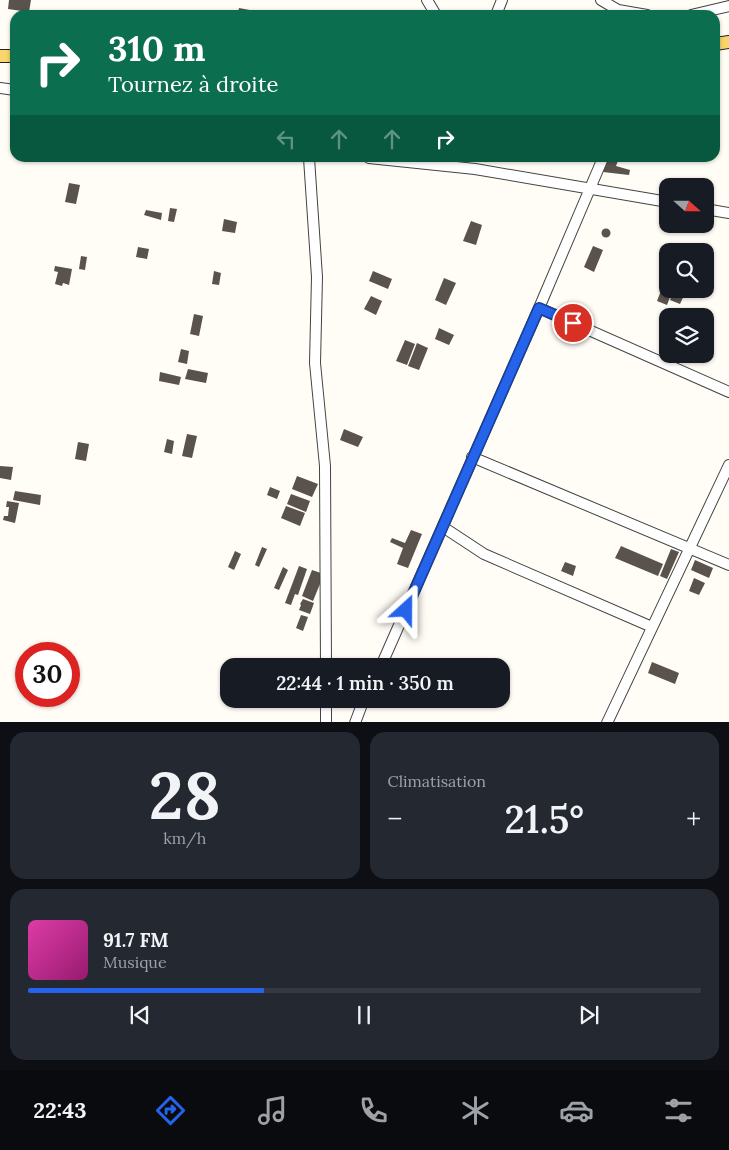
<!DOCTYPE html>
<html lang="fr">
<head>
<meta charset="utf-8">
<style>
  body { margin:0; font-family:Lora,serif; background:#242831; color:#f1f3f6; height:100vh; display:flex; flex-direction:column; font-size:19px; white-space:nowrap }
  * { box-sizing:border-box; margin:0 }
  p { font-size:16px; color:#9ea1a6 }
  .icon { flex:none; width:28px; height:28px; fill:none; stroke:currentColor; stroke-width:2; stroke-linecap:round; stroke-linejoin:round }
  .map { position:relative; height:722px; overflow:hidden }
  .sheet { display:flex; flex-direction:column; gap:10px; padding:10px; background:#0d0f14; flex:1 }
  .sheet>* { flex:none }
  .top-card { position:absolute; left:10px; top:10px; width:710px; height:152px; border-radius:15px; box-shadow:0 1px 4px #0004; background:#0b6e4f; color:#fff; overflow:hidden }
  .needle { width:32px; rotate:111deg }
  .fabs { position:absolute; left:659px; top:178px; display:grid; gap:10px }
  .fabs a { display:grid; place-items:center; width:55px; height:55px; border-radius:10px; background:#171b24; box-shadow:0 1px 4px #0004; font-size:25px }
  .speed { position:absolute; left:15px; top:642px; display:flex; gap:10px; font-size:25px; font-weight:700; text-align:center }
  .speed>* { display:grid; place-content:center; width:65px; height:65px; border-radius:50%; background:#171b24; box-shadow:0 1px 4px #0004; line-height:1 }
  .speed .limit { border:8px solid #d22; background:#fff; color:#111 }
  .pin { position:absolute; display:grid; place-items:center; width:42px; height:42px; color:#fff; margin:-21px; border:2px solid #fff; border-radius:50%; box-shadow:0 1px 5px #0007 }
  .me { position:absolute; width:55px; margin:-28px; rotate:24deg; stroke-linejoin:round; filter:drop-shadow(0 0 4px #0008) }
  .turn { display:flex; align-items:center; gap:18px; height:105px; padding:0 15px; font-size:22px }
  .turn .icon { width:65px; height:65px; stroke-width:2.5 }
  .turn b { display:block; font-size:35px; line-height:42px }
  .lanes { display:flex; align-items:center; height:48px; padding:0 15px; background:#0003; justify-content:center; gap:25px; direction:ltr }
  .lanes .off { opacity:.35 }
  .big { font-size:38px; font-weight:600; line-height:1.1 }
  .sheet .tile { flex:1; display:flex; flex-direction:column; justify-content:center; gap:8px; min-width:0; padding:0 18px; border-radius:15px; background:#242831 }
  .sheet .dial { align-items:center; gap:0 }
  .dial b { font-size:65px; line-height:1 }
  .song { display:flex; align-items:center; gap:15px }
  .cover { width:60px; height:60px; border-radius:8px; background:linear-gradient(135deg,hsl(320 70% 55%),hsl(320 70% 35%)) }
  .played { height:5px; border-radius:2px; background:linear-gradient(90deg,#2563eb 35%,#363941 35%) }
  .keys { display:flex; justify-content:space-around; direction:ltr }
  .heat { display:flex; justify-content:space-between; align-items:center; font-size:28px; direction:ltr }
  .sheet .tiles { flex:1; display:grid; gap:10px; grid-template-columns:1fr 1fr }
  .tile:last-child { grid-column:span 2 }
  .trip { position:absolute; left:220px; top:658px; width:290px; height:50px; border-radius:15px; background:#171b24; box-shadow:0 1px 4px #0004; font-weight:600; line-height:50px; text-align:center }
  .tabs { display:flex; height:80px; justify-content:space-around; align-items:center; background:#090b0e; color:#9ea1a6 }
  .tabs .icon { width:35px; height:35px }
  .tabs .on { color:#2563eb }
  .tabs b { font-size:22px; color:#f1f3f6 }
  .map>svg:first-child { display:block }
  .building { fill:#5a524d }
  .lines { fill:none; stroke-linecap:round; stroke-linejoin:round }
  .minor-casing { stroke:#444; stroke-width:12 }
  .major-casing { stroke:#222; stroke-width:14 }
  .minor { stroke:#fff; stroke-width:10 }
  .major { stroke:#f9d66b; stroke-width:12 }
  .route-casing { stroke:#184099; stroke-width:12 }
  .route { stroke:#2563eb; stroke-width:9 }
</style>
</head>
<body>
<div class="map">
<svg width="729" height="723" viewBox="0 0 729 723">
  <rect width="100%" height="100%" fill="#fffdf5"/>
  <path class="building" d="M 9,0 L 31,0 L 29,12 L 8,9 Z
    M 239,8 L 255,11 L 255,15 L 238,13 Z
    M 609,158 L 619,158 L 616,166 L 630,170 L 629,175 L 603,172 Z
    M 69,183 L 80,185 L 76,204 L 65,202 Z
    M 170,208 L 177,209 L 174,222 L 168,221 Z
    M 146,210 L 162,213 L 161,220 L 144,215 Z
    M 224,219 L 237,222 L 235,233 L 222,231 Z
    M 471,221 L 482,225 L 476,245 L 463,241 Z
    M601.5 233a4.5 4.5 0 1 1 9 0a4.5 4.5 0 1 1-9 0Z
    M 593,246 L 603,250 L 594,272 L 584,267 Z
    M 138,247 L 149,249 L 147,259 L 136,257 Z
    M 81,256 L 87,257 L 85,270 L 79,269 Z
    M 55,266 L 72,269 L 69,285 L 63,283 L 62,286 L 55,284 L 58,272 L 54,271 Z
    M 214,271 L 221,273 L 219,285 L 212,284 Z
    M 373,271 L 392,279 L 388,289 L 369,281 Z
    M 444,278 L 456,283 L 446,305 L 435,300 Z
    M 662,288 L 672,292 L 667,305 L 657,301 Z
    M 675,289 L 687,289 L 680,304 L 670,300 Z
    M 371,296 L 382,301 L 376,315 L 364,309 Z
    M 194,314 L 203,316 L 199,336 L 190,334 Z
    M 439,328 L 454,335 L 449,345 L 435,339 Z
    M 405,340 L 415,344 L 407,365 L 396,361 Z
    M 417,343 L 428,348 L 419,370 L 408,366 Z
    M 181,349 L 189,351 L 187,364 L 178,362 Z
    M 188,369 L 208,373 L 206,383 L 185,379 Z
    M 160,372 L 181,377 L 179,385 L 159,381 Z
    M 344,429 L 363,437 L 358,447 L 340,440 Z
    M 187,434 L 197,436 L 192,458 L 182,456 Z
    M 167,439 L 174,441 L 172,454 L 164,452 Z
    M 78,442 L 89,444 L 86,461 L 75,459 Z
    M 0,466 L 13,467 L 11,480 L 0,478 Z
    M 297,476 L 318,484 L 312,497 L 292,489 Z
    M 270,487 L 280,491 L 277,499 L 267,495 Z
    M 15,491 L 41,495 L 40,505 L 13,500 Z
    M 291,494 L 310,501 L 306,512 L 287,504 Z
    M 7,501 L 19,503 L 15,523 L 3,520 L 4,516 L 8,516 L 9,507 L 6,507 Z
    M 286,506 L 305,513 L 300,526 L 281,518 Z
    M 411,530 L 422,534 L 408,568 L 397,564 L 403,548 L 390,542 L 392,538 L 405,543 Z
    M 621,546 L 663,564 L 658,576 L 615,558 Z
    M 262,547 L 267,549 L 259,567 L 255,565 Z
    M 671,549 L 679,552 L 667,579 L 660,576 Z
    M 235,551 L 241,554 L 234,570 L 228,567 Z
    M 695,560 L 713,568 L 709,578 L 691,570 Z
    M 565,562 L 576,566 L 573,576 L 561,571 Z
    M 299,566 L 307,569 L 298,595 L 295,594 L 291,605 L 285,603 Z
    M 283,567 L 288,570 L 279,590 L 274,588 Z
    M 312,570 L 324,574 L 313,601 L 302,596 Z
    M 694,578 L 705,583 L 699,595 L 689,591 Z
    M 303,599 L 314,603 L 310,614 L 299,610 L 301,605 L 300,604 Z
    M 301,615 L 308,617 L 303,631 L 296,628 Z
    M 652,662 L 679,673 L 675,684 L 648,673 Z"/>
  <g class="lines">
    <g class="minor-casing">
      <path id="minor" d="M 427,0 L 436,15
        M 601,0 L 618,10 L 647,15
        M 496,15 L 502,0
        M 691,15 L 729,6
        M 0,88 L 15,90
        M 309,158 L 317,277 L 315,363 L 325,466 L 326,666
        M 369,158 L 475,169 L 668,202
        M 705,209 L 729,213
        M 539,308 L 729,392
        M 472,457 L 729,565
        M 443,527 L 484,554 L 652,627
        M 381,666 L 539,308 L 603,158
        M 326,699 L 326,723
        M 355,723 L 364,699
        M 607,723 L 729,465"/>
    </g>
    <g class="major-casing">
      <path id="major" d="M 715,44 L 729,42
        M 0,56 L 15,56"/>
    </g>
    <use href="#minor" class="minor"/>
    <use href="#major" class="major"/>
  </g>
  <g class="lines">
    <g class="route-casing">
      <path id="route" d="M 406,610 L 539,308 L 573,323"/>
    </g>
    <use href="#route" class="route"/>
  </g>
</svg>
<div class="fabs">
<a><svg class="needle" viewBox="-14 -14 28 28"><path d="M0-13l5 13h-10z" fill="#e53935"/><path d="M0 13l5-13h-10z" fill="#9ea1a6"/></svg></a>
<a><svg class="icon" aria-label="search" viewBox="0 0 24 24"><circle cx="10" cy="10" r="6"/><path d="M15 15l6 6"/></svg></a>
<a><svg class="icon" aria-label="layers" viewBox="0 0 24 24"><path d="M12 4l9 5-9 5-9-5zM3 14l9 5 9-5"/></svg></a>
</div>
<div class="speed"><div class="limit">30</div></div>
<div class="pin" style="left:573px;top:323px;background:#d93025"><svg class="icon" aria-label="arrive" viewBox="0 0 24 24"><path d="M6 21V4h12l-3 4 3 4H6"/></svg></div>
<svg class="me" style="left:406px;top:610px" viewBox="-20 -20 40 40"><path d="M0-17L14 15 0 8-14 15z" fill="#2563eb" stroke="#fff" stroke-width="4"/></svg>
<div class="trip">22:44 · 1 min · 350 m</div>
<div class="top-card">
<div class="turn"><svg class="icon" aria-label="right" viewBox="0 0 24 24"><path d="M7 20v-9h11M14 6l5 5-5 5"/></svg><div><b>310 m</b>Tournez à droite</div></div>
<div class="lanes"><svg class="icon off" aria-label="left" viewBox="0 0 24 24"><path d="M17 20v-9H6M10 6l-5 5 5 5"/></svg><svg class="icon off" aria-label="ahead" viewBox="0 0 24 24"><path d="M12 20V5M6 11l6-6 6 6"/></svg><svg class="icon off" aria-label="ahead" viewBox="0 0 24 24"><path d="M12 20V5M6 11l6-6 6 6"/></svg><svg class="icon" aria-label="right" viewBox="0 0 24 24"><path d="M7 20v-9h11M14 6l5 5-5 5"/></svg></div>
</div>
</div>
<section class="sheet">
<div class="tiles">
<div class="tile dial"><b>28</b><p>km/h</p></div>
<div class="tile"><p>Climatisation</p>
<div class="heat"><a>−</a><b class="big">21.5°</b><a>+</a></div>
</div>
<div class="tile">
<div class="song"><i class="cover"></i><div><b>91.7 FM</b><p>Musique</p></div></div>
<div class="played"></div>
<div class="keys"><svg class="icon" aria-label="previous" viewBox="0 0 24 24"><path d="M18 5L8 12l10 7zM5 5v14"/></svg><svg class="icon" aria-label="pause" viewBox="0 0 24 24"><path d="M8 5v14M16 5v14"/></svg><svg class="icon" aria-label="next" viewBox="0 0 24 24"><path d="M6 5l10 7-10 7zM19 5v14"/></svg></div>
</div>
</div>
</section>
<nav class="tabs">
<b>22:43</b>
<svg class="icon on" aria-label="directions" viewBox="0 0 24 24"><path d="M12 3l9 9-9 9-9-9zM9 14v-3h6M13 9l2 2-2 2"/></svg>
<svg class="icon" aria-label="music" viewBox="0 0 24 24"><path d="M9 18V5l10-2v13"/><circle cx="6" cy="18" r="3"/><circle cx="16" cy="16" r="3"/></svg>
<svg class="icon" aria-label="phone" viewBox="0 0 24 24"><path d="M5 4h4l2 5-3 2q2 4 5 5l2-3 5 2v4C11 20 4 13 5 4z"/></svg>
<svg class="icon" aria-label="climate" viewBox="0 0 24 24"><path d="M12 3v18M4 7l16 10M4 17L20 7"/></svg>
<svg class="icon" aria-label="car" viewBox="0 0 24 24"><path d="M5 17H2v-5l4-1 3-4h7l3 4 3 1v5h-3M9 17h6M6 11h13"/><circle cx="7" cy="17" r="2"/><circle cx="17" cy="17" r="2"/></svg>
<svg class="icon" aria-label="filters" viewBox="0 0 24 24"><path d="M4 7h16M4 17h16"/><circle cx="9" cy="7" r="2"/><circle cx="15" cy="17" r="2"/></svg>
</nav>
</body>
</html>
